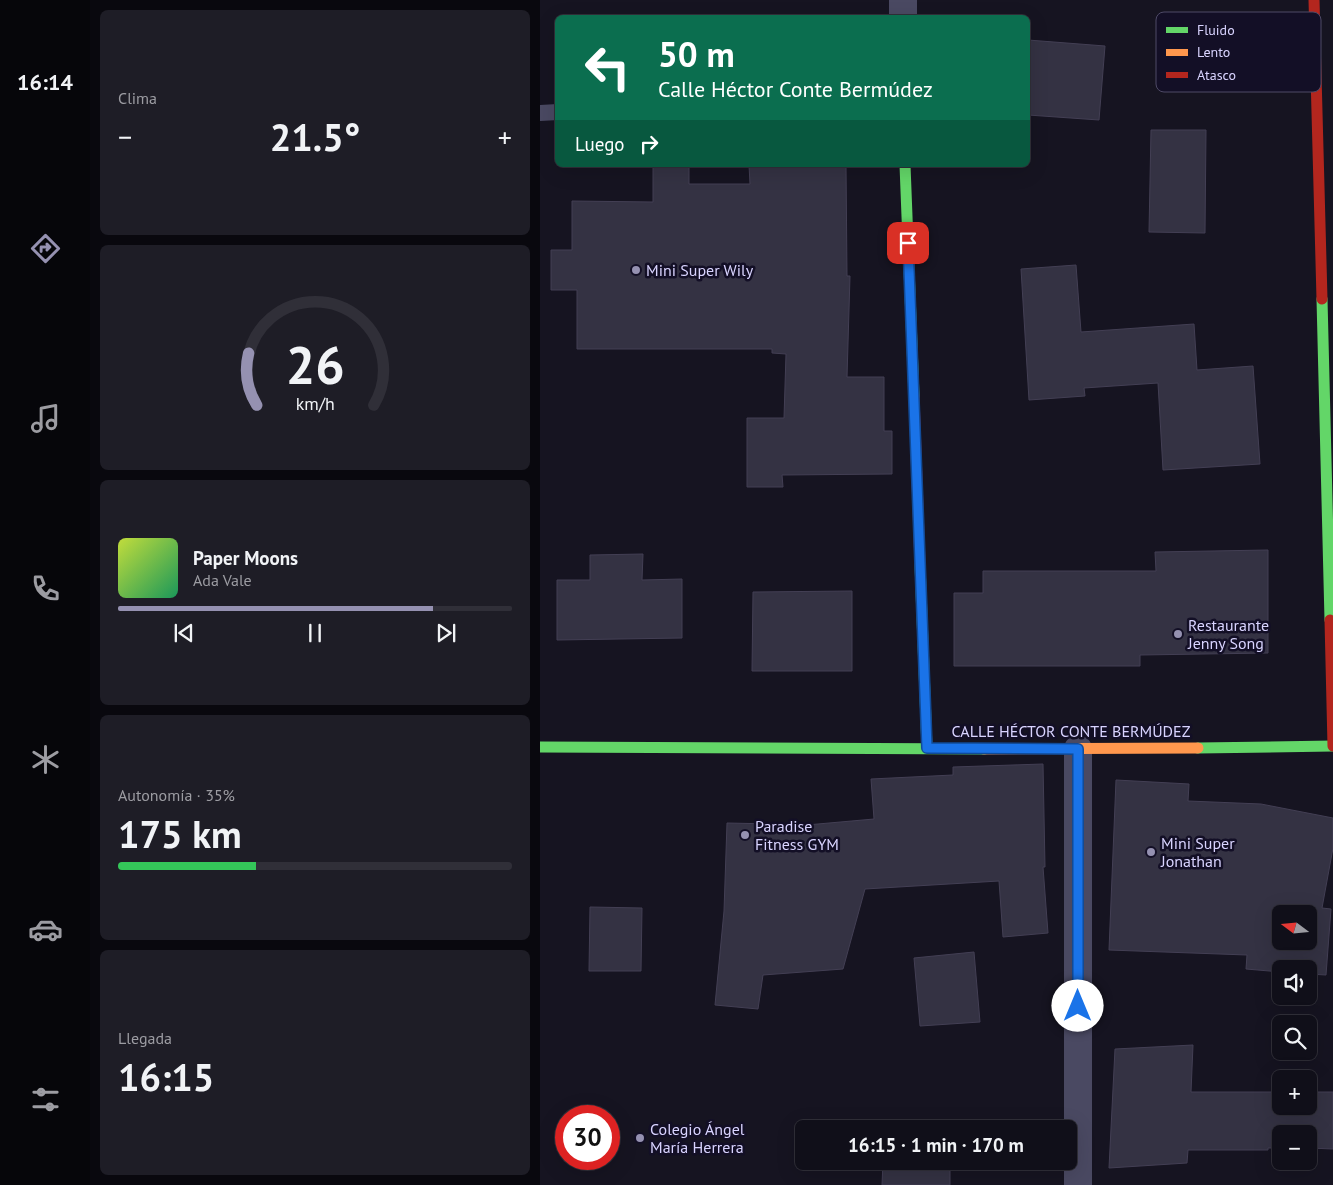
<!DOCTYPE html>
<html lang="es">
<head>
<meta charset="utf-8">
<style>
  body { margin:0; font-family:"PT Sans",sans-serif; background:#1e1d26; color:#f1f3f6; height:100vh; display:flex; flex-direction:column; font-size:19px; white-space:nowrap }
  * { box-sizing:border-box; margin:0 }
  p { font-size:16px; color:#9c9ca2 }
  .icon { flex:none; width:28px; height:28px; fill:none; stroke:currentColor; stroke-width:2; stroke-linecap:round; stroke-linejoin:round }
  .map { position:relative; flex:1; overflow:hidden }
  .side { display:flex; flex-direction:column; gap:10px; padding:10px; background:#09080e; width:450px }
  .side>* { flex:none }
  .hud { position:absolute; left:15px; top:15px; width:475px; height:152px; border-radius:8px; box-shadow:0 5px 20px #0002,0 0 0 1px #302f38; background:#0b6e4f; color:#fff; overflow:hidden }
  .needle { width:32px; rotate:286deg }
  .controls { position:absolute; left:732px; top:905px; display:grid; gap:10px }
  .controls a { display:grid; place-items:center; width:45px; height:45px; border-radius:8px; background:#100f19; box-shadow:0 5px 20px #0002,0 0 0 1px #302f38; font-size:25px }
  .speed { position:absolute; left:15px; top:1105px; display:flex; gap:10px; font-size:25px; font-weight:700; text-align:center }
  .speed>* { display:grid; place-content:center; width:65px; height:65px; border-radius:50%; background:#100f19; box-shadow:0 5px 20px #0002,0 0 0 1px #302f38; line-height:1 }
  .speed .limit { border:8px solid #d22; background:#fff; color:#111 }
  .pin { position:absolute; display:grid; place-items:center; width:42px; height:42px; color:#fff; margin:-21px; border-radius:10px; box-shadow:0 2px 8px #0006 }
  .me { position:absolute; width:55px; margin:-28px; rotate:0deg; stroke-linejoin:round; filter:drop-shadow(0 0 4px #0008) }
  .turn { display:flex; align-items:center; gap:18px; height:105px; padding:0 20px; font-size:22px }
  .turn .icon { width:65px; height:65px; stroke-width:2.5 }
  .turn b { display:block; font-size:35px; line-height:42px }
  .then { display:flex; align-items:center; height:48px; padding:0 20px; background:#0003; gap:10px; font-size:19px }
  .big { font-size:38px; font-weight:700; line-height:1.1 }
  .side .card { flex:1; display:flex; flex-direction:column; justify-content:center; gap:8px; min-width:0; padding:0 18px; border-radius:8px; background:#1e1d26 }
  .side .dial { align-items:center; gap:0 }
  .dial svg { height:130px; overflow:visible; fill:none; stroke:#302f38; stroke-width:7; stroke-linecap:round; text-anchor:middle }
  .dial text { fill:#f1f3f6; stroke:none }
  .song { display:flex; align-items:center; gap:15px }
  .cover { width:60px; height:60px; border-radius:8px; background:linear-gradient(135deg,hsl(70 70% 55%),hsl(150 70% 35%)) }
  .played { height:5px; border-radius:2px; background:linear-gradient(90deg,#9591b1 80%,#302f38 80%) }
  .keys { display:flex; justify-content:space-around; direction:ltr }
  .heat { display:flex; justify-content:space-between; align-items:center; font-size:28px; direction:ltr }
  .charge { height:8px; border-radius:4px; background:linear-gradient(90deg,#34c759 35%,#302f38 0) }
  .trip { position:absolute; left:255px; top:1120px; width:282px; height:50px; border-radius:8px; background:#100f19; box-shadow:0 5px 20px #0002,0 0 0 1px #302f38; font-weight:700; line-height:50px; text-align:center }
  main { display:flex; flex:1; min-height:0 }
  .tabs { display:flex; flex-direction:column; width:90px; justify-content:space-around; align-items:center; background:#06060a; color:#9c9ca2 }
  .tabs .icon { width:35px; height:35px }
  .tabs .active { color:#9591b1 }
  .tabs b { font-size:22px; color:#f1f3f6 }
  .map>svg:first-child { display:block }
  .building { fill:#343243; stroke:#433f54; fill-rule:evenodd }
  .lines { fill:none; stroke-linecap:round; stroke-linejoin:round }
  .lane { stroke:#4a4962; stroke-width:16 }
  .street { stroke:#4a4962; stroke-width:28 }
  .fast { stroke:#63d668; stroke-width:11 }
  .slow { stroke:#ff974d; stroke-width:11 }
  .jam { stroke:#b3261e; stroke-width:11 }
  .route-casing { stroke:#114b97; stroke-width:12 }
  .route { stroke:#1a73e8; stroke-width:9 }
  .poi-dot { fill:#9591b1; stroke:#130f26; stroke-width:2 }
  .labels { text-anchor:middle; dominant-baseline:central; stroke-width:5; stroke-linejoin:round; paint-order:stroke }
  .poi-label { font-size:16px; fill:#d9d4ff; stroke:#130f26; text-anchor:start }
  .street-label { font-size:16px; fill:#d9d4ff; stroke:#130f26 }
  .key { fill:#130f26; stroke:#4e4a67; stroke-width:1 }
  .key-label { font-size:14px; fill:#d9d4ff }
</style>
</head>
<body>
<main>
<nav class="tabs">
<b>16:14</b>
<svg class="icon active" aria-label="directions" viewBox="0 0 24 24"><path d="M12 3l9 9-9 9-9-9zM9 14v-3h6M13 9l2 2-2 2"/></svg>
<svg class="icon" aria-label="music" viewBox="0 0 24 24"><path d="M9 18V5l10-2v13"/><circle cx="6" cy="18" r="3"/><circle cx="16" cy="16" r="3"/></svg>
<svg class="icon" aria-label="phone" viewBox="0 0 24 24"><path d="M5 4h4l2 5-3 2q2 4 5 5l2-3 5 2v4C11 20 4 13 5 4z"/></svg>
<svg class="icon" aria-label="climate" viewBox="0 0 24 24"><path d="M12 3v18M4 7l16 10M4 17L20 7"/></svg>
<svg class="icon" aria-label="car" viewBox="0 0 24 24"><path d="M5 17H2v-5l4-1 3-4h7l3 4 3 1v5h-3M9 17h6M6 11h13"/><circle cx="7" cy="17" r="2"/><circle cx="17" cy="17" r="2"/></svg>
<svg class="icon" aria-label="filters" viewBox="0 0 24 24"><path d="M4 7h16M4 17h16"/><circle cx="9" cy="7" r="2"/><circle cx="15" cy="17" r="2"/></svg>
</nav>
<section class="side">
<div class="card"><p>Clima</p>
<div class="heat"><a>−</a><b class="big">21.5°</b><a>+</a></div>
</div>
<div class="card dial"><svg viewBox="0 0 100 80">
<path d="M14 69A42 42 0 1 1 86 69"/>
<path d="M14 69A42 42 0 0 1 9 37" stroke="#9591b1"/>
<text x="50" y="56" font-size="32" font-weight="700">26</text>
<text x="50" y="72" font-size="11">km/h</text>
</svg></div>
<div class="card">
<div class="song"><i class="cover"></i><div><b>Paper Moons</b><p>Ada Vale</p></div></div>
<div class="played"></div>
<div class="keys"><svg class="icon" aria-label="previous" viewBox="0 0 24 24"><path d="M18 5L8 12l10 7zM5 5v14"/></svg><svg class="icon" aria-label="pause" viewBox="0 0 24 24"><path d="M8 5v14M16 5v14"/></svg><svg class="icon" aria-label="next" viewBox="0 0 24 24"><path d="M6 5l10 7-10 7zM19 5v14"/></svg></div>
</div>
<div class="card"><p>Autonomía · 35%</p><b class="big">175 km</b><div class="charge"></div></div>
<div class="card"><p>Llegada</p><b class="big">16:15</b></div>
</section>
<div class="map">
<svg width="793" height="1185" viewBox="0 0 793 1185">
  <rect width="100%" height="100%" fill="#161421"/>
  <path class="building" d="M 488,40 L 565,46 L 559,120 L 488,115 Z
    M 611,130 L 666,130 L 665,233 L 609,232 Z
    M 113,165 L 149,165 L 149,184 L 210,184 L 209,165 L 306,165 L 307,276 L 310,276 L 307,377 L 344,377 L 344,431 L 352,431 L 352,474 L 242,475 L 243,487 L 207,487 L 207,418 L 244,418 L 246,354 L 232,353 L 232,349 L 37,349 L 37,290 L 11,290 L 11,250 L 32,250 L 32,201 L 113,202 Z
    M 536,265 L 541,332 L 654,324 L 657,370 L 713,366 L 720,464 L 623,470 L 618,383 L 544,388 L 545,396 L 489,400 L 481,269 Z
    M 728,550 L 728,653 L 600,655 L 600,666 L 414,666 L 414,593 L 443,593 L 443,571 L 616,571 L 615,552 Z
    M 103,554 L 102,580 L 142,579 L 142,638 L 17,640 L 17,580 L 50,580 L 50,555 Z
    M 312,591 L 312,671 L 212,671 L 213,592 Z
    M 503,764 L 505,867 L 503,867 L 508,933 L 463,937 L 459,881 L 325,889 L 303,969 L 223,975 L 218,1009 L 175,1005 L 184,911 L 187,823 L 233,824 L 233,828 L 334,819 L 331,779 L 413,775 L 413,767 Z
    M 576,780 L 649,784 L 648,801 L 721,804 L 793,818 L 793,848 L 782,908 L 791,909 L 786,975 L 769,974 L 769,969 L 741,969 L 741,972 L 706,969 L 707,955 L 569,950 ZM 741,914 L 769,914 L 769,941 L 741,941 Z
    M 50,907 L 102,908 L 101,971 L 49,971 Z
    M 434,952 L 440,1022 L 380,1026 L 374,958 Z
    M 653,1045 L 651,1092 L 741,1092 L 741,1106 L 769,1106 L 769,1092 L 793,1092 L 793,1149 L 769,1148 L 769,1134 L 741,1134 L 741,1148 L 728,1148 L 728,1150 L 648,1150 L 647,1163 L 569,1168 L 575,1049 Z
    M 411,1121 L 410,1129 L 343,1129 L 343,1122 Z
    M 343,1161 L 410,1161 L 410,1185 L 342,1185 Z"/>
  <g class="lines">
    <path class="lane" d="M 0,113 L 18,112"/>
    <path class="street" d="M 363,18 L 363,0
      M 538,1185 L 538,749"/>
    <path class="fast" d="M 365,165 L 374,396
      M 782,299 L 790,620
      M 380,564 L 387,748
      M 0,747 L 444,749
      M 658,748 L 793,746"/>
    <path class="slow" d="M 444,749 L 658,748"/>
    <path class="jam" d="M 774,0 L 782,299
      M 374,396 L 380,564
      M 790,620 L 793,746"/>
  </g>
  <g class="lines">
    <g class="route-casing">
      <path id="route" d="M 368,243 L 387,748 L 538,749 L 538,1006"/>
    </g>
    <use href="#route" class="route"/>
  </g>
  <g class="poi-dot">
    <circle cx="96" cy="270" r="5"/>
    <circle cx="638" cy="634" r="5"/>
    <circle cx="205" cy="835" r="5"/>
    <circle cx="611" cy="852" r="5"/>
    <circle cx="100" cy="1138" r="5"/>
  </g>
  <g class="labels">
    <g class="poi-label">
      <text x="106" y="270">Mini Super Wily</text>
      <text x="648" y="625">Restaurante<tspan x="648" dy="18">Jenny Song</tspan></text>
      <text x="215" y="826">Paradise<tspan x="215" dy="18">Fitness GYM</tspan></text>
      <text x="621" y="843">Mini Super<tspan x="621" dy="18">Jonathan</tspan></text>
      <text x="110" y="1129">Colegio Ángel<tspan x="110" dy="18">María Herrera</tspan></text>
    </g>
    <g class="street-label">
      <text x="531" y="731">CALLE HÉCTOR CONTE BERMÚDEZ</text>
    </g>
  </g>
  <rect x="616" y="12" width="165" height="80" rx="8" class="key"/>
  <rect x="626" y="27" width="22" height="6" fill="#63d668"/>
  <rect x="626" y="49" width="22" height="7" fill="#ff974d"/>
  <rect x="626" y="72" width="22" height="6" fill="#b3261e"/>
  <g class="key-label">
    <text x="657" y="35">Fluido</text>
    <text x="657" y="57">Lento</text>
    <text x="657" y="80">Atasco</text>
  </g>
</svg>
<div class="controls">
<a><svg class="needle" viewBox="-14 -14 28 28"><path d="M0-13l5 13h-10z" fill="#e53935"/><path d="M0 13l5-13h-10z" fill="#9c9ca2"/></svg></a>
<a><svg class="icon" aria-label="sound" viewBox="0 0 24 24"><path d="M4 9h4l5-4v14l-5-4H4zM17 9q2 3 0 6"/></svg></a>
<a><svg class="icon" aria-label="search" viewBox="0 0 24 24"><circle cx="10" cy="10" r="6"/><path d="M15 15l6 6"/></svg></a>
<a>+</a>
<a>−</a>
</div>
<div class="speed"><div class="limit">30</div></div>
<div class="pin" style="left:368px;top:243px;background:#d93025"><svg class="icon" aria-label="arrive" viewBox="0 0 24 24"><path d="M6 21V4h12l-3 4 3 4H6"/></svg></div>
<svg class="me" style="left:538px;top:1006px" viewBox="-20 -20 40 40"><circle r="19" fill="#fff"/><path d="M0-13L10 11 0 6-10 11z" fill="#1a73e8"/></svg>
<div class="trip">16:15 · 1 min · 170 m</div>
<div class="hud">
<div class="turn"><svg class="icon" aria-label="left" viewBox="0 0 24 24"><path d="M17 20v-9H6M10 6l-5 5 5 5"/></svg><div><b>50 m</b>Calle Héctor Conte Bermúdez</div></div>
<div class="then">Luego<svg class="icon" aria-label="right" viewBox="0 0 24 24"><path d="M7 20v-9h11M14 6l5 5-5 5"/></svg></div>
</div>
</div>
</main>
</body>
</html>
